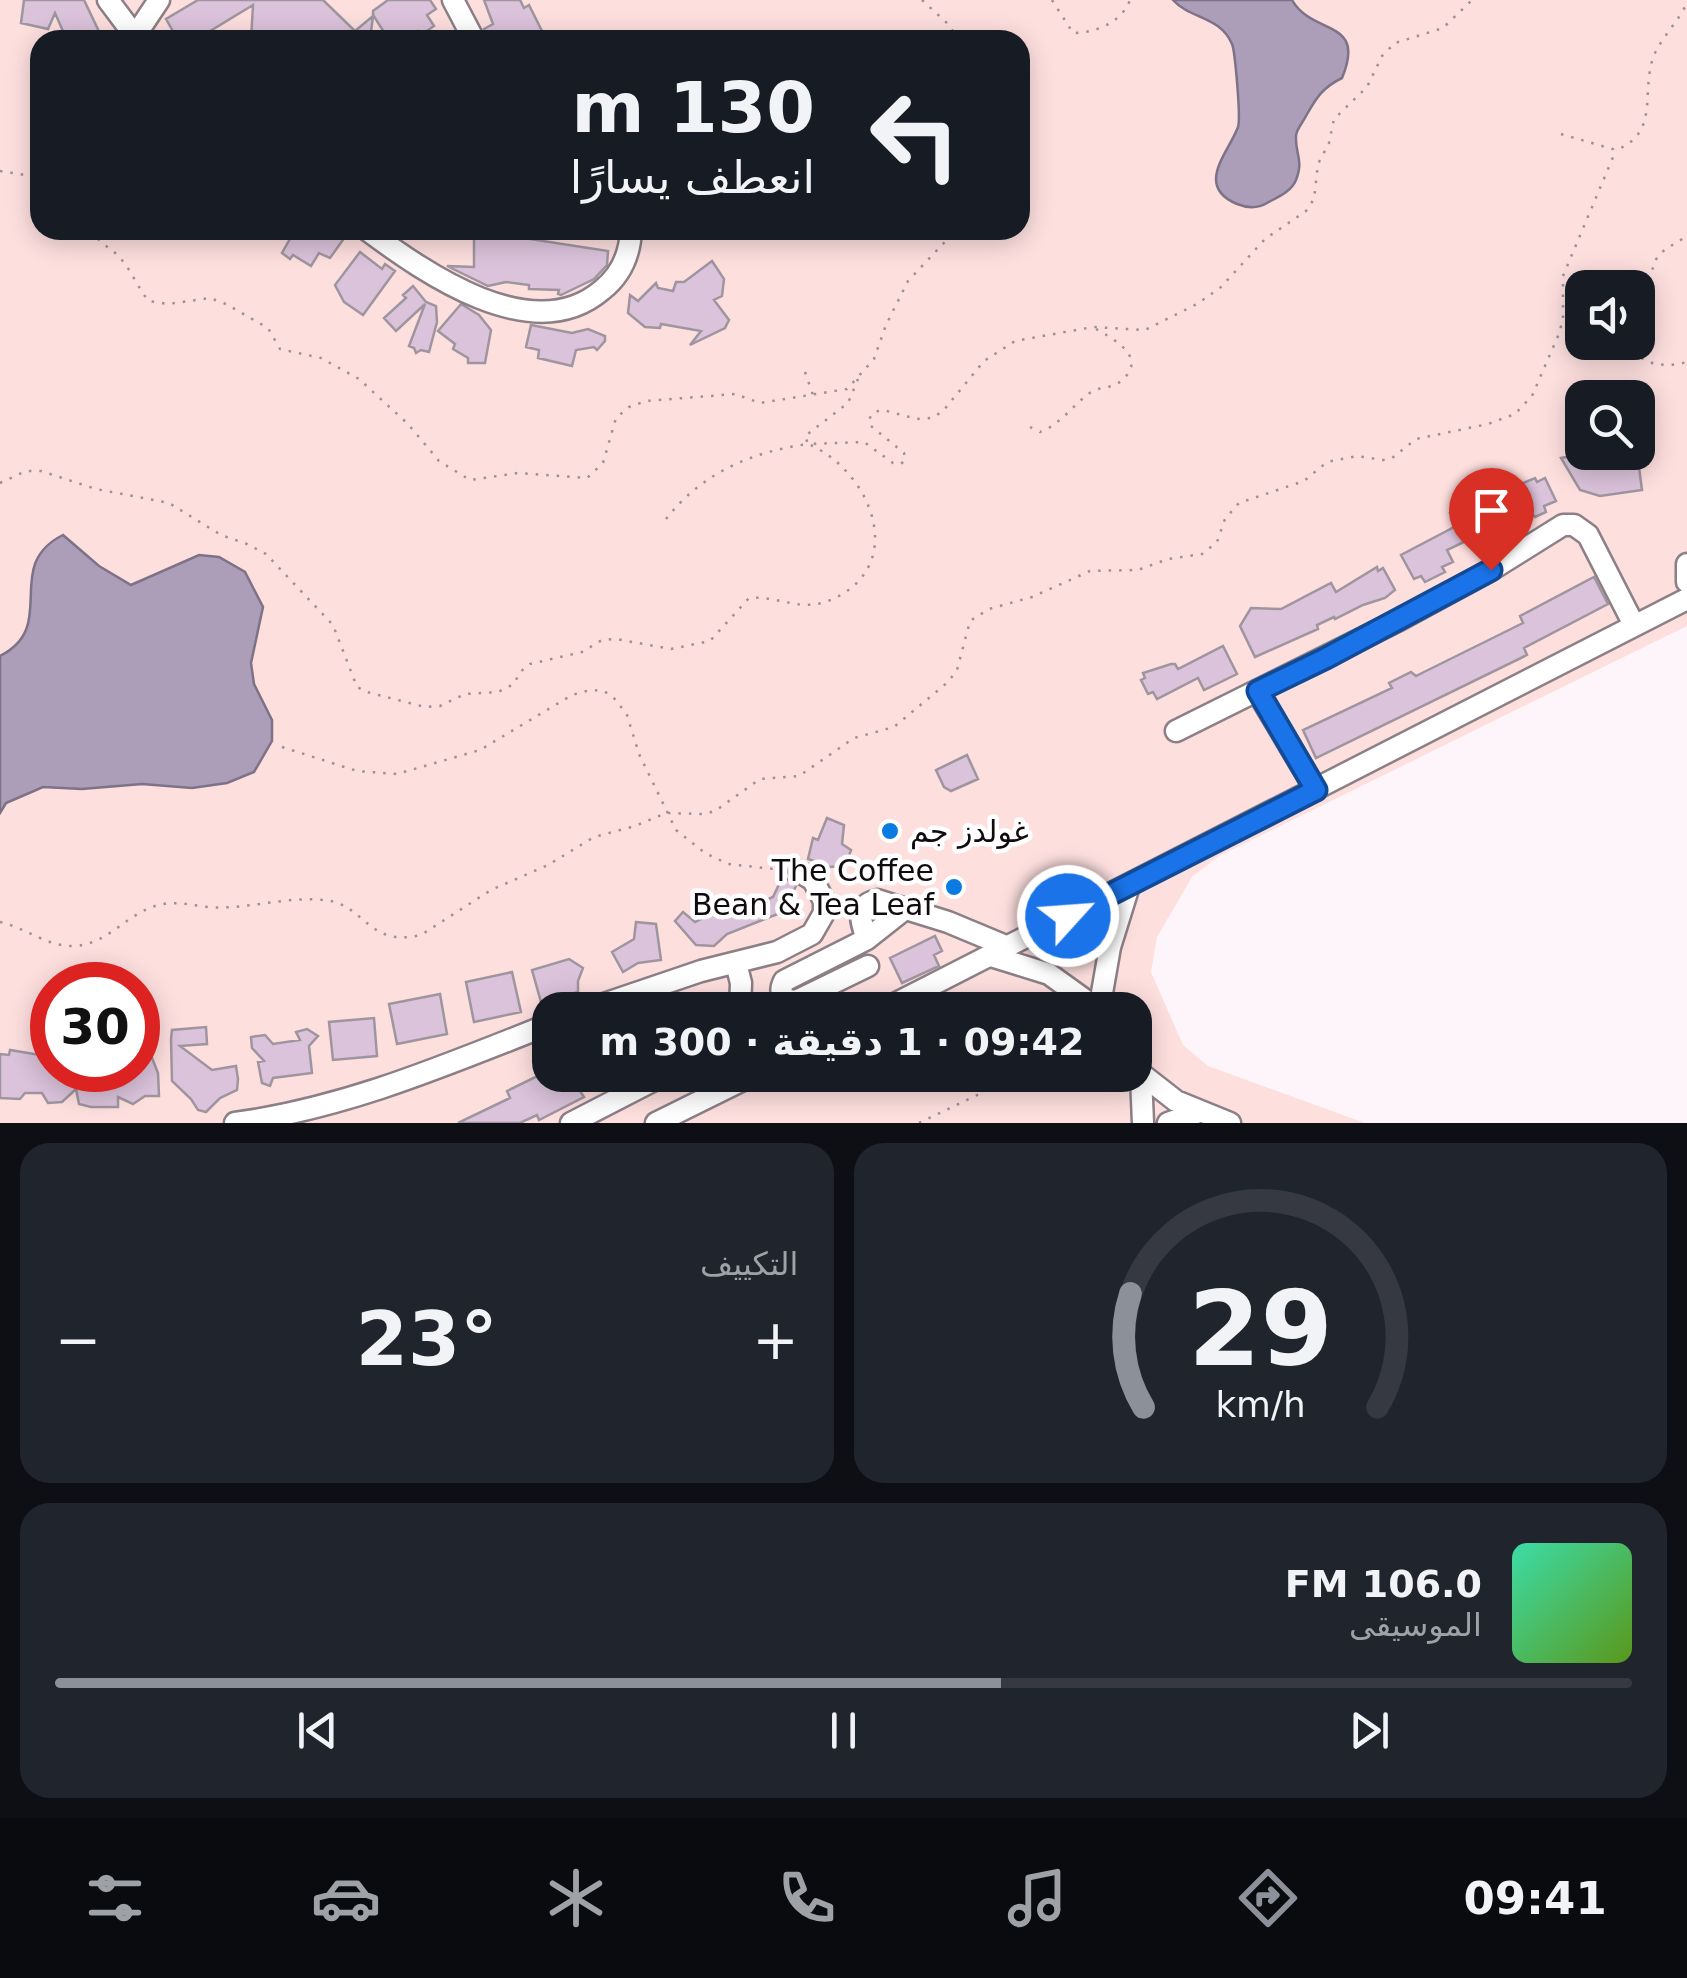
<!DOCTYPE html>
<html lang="ar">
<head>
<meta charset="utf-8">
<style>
  body { margin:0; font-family:"DejaVu Sans","Noto Naskh Arabic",sans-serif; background:#20242c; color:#f1f3f6; direction:rtl; height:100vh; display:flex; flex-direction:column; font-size:38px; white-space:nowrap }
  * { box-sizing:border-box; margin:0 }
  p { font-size:32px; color:#9ea1a6 }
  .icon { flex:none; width:55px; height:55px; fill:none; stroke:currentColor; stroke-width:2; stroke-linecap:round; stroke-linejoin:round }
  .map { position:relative; height:1123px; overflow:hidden; direction:ltr }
  .details { display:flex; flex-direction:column; gap:20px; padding:20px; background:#0d0f14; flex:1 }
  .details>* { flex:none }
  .banner { position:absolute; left:30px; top:30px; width:1000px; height:210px; border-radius:30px; box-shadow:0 5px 25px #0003; direction:rtl; background:#171b24; color:#f1f3f6; overflow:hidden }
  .controls { position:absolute; left:1565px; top:270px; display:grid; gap:20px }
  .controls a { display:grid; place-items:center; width:90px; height:90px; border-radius:20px; background:#171b24; box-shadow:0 5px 25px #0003; font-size:50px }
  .speed { position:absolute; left:30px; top:962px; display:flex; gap:20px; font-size:50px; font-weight:700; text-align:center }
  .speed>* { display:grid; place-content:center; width:130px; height:130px; border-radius:50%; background:#171b24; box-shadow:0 5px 25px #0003; line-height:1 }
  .speed .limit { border:15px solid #d22; background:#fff; color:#111 }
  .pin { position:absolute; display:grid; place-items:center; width:85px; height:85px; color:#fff; margin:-102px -42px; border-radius:50% 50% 50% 0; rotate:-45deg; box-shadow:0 0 10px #0007 }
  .pin .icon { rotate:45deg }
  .me { position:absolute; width:110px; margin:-55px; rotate:64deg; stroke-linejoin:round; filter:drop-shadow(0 0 8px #0008) }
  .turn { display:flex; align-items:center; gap:35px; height:210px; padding:0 50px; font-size:45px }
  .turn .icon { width:130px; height:130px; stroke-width:2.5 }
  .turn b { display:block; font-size:70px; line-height:85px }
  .big { font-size:75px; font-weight:700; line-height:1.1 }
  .details .tile { flex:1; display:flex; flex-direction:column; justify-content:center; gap:15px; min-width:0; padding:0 35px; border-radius:30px; background:#20242c }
  .details .dial { align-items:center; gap:0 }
  .dial svg { height:260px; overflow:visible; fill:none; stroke:#363941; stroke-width:7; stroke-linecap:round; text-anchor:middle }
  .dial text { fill:#f1f3f6; stroke:none }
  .song { display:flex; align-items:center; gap:30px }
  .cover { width:120px; height:120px; border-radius:15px; background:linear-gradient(135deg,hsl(160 70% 55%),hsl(90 70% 35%)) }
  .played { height:10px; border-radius:5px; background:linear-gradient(90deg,#8c9099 60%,#363941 60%) }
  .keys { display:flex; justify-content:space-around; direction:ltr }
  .heat { display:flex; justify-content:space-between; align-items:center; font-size:55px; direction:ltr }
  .details .tiles { flex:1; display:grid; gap:20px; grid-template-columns:1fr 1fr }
  .tile:last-child { grid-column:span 2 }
  .trip { position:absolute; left:532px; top:992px; width:620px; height:100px; border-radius:30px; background:#171b24; box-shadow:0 5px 25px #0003; font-weight:700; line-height:100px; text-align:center; direction:rtl }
  .tab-bar { display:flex; height:160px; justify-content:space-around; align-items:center; background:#090b0e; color:#9ea1a6 }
  .tab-bar .icon { width:70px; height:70px }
  .tab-bar .selected { color:#8c9099 }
  .tab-bar b { font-size:45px; color:#f1f3f6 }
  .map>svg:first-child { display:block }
  .green { fill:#fddfde; fill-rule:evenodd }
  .water { fill:#ac9eb9; stroke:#7d7286; stroke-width:2.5 }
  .building { fill:#dbc3db; stroke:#9f959f; stroke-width:2.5 }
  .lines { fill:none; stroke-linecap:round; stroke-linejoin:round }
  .minor-casing { stroke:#8c7f86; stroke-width:25 }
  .path { stroke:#999296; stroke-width:2.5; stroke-dasharray:2.5 8; stroke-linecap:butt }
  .minor { stroke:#fff; stroke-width:20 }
  .route-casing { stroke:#114b97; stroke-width:25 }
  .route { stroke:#1a73e8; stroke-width:18 }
  .poi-dot { fill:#097be2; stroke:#fff; stroke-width:4 }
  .labels { text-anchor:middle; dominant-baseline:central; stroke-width:9; stroke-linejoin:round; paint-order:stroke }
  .poi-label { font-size:30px; fill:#100b0e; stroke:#fff; text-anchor:start }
</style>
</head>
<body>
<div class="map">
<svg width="1687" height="1123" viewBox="0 0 1687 1123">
  <rect width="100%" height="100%" fill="#fef5fa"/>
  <path class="green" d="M 0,0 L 1687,0 L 1687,626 L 1219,856 L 1192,877 L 1157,937 L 1151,972 L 1183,1045 L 1208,1066 L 1365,1123 L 0,1123 ZM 40,40 L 1020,40 L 1020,230 L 40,230 ZM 1582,288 L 1638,288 L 1638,342 L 1582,342 ZM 1582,398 L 1638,398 L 1638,452 L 1582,452 ZM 52,985 L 138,985 L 138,1070 L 52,1070 ZM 550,1010 L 1135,1010 L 1135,1075 L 550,1075 Z"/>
  <path class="water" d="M 1173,0 L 1292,0 C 1312,36 1367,18 1342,78 C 1323,87 1316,98 1306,116 C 1303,122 1296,130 1296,136 C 1295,155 1304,159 1296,180 C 1291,192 1278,197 1267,203 C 1257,209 1247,208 1237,204 C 1194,186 1229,152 1238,127 C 1241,118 1235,51 1232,44 C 1220,16 1190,19 1173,0 Z
    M 63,535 L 99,566 L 131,585 L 199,555 L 219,557 L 245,572 L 263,607 L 251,663 L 254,684 L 272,720 L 272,741 L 254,772 L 227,783 L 192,788 L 142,784 L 82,789 L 43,787 L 6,803 L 0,813 L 0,656 C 60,626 1,566 63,535 Z"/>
  <path class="building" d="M 24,0 L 84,0 L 103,40 L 66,38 L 55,13 L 48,29 L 21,23 Z
    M 198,0 L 323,0 L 355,31 L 373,16 L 370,40 L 326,40 L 330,36 L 296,33 L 295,40 L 251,40 L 253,5 L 207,33 L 211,40 L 178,40 L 166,19 Z
    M 388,0 L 430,0 L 436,9 L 427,15 L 434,26 L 421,35 L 418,31 L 405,40 L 389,40 L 373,15 L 373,11 Z
    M 484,0 L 520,0 L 524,8 L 529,5 L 542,31 L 542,40 L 488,40 L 484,29 L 493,24 Z
    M 295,230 L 336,230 L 345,237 L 330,258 L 319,253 L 311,266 L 293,255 L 290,259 L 282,253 Z
    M 474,230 L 531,230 L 530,239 L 608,251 L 607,265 L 594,279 L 561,295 L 558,294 L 559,290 L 529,289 L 529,285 L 506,282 L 488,286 L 447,266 L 474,267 Z
    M 360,252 L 382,269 L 385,264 L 395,271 L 363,315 L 344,302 L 335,285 Z
    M 712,261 L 724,279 L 722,296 L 714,300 L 729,320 L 725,328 L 690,345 L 701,331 L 661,324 L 660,328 L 645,327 L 628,313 L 630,295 L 638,301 L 656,283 L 658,288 L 673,291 L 676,282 L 684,282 Z
    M 413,286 L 426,302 L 436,306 L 437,322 L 429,352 L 421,350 L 416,353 L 414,348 L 409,346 L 425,304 L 396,331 L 384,318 L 406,298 L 403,295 Z
    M 461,304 L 479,315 L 491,330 L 485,363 L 468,363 L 468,358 L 453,349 L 455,344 L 438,331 Z
    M 531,325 L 572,333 L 588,329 L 605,336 L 605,341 L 597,350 L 594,347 L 576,350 L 572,366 L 538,358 L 539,350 L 526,347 Z
    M 1595,452 L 1637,452 L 1642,490 L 1600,496 L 1580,490 L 1561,458 Z
    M 1535,478 L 1537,482 L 1545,478 L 1556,501 L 1544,506 L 1546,512 L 1535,517 L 1531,513 L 1505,525 L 1508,531 L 1480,544 L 1476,536 L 1447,550 L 1453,562 L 1442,567 L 1445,572 L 1425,582 L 1421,576 L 1414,579 L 1401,555 L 1456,526 L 1450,513 L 1464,506 L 1468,514 L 1523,488 L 1521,484 Z
    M 1377,567 L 1378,571 L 1383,568 L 1395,590 L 1385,598 L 1363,605 L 1335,619 L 1334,617 L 1317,625 L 1318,629 L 1255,657 L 1240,626 L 1251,608 L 1281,609 L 1331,583 L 1336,592 Z
    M 1594,577 L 1608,604 L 1524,648 L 1527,655 L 1316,758 L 1303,730 L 1392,688 L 1389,683 L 1411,672 L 1416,676 L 1424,672 L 1523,623 L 1520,616 Z
    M 1223,646 L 1237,674 L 1204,690 L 1198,678 L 1157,699 L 1153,692 L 1148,694 L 1141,680 L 1145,678 L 1143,673 L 1171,664 L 1175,664 L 1178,669 Z
    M 967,755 L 978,779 L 951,791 L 944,787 L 936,770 Z
    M 827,818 L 844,825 L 842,844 L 851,850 L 848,859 L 842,858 L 840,866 L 830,867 L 808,859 L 813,838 L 818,840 Z
    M 783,876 L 796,886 L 789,900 L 793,908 L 727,934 L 714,946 L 696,945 L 675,921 L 683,912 L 695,922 L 707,916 L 708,910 L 713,907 L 722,910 L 725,918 L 755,905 L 773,897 Z
    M 636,922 L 656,924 L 661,960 L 638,963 L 623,972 L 612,952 L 634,939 Z
    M 935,936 L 942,951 L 934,955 L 939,966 L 902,983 L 890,958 Z
    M 569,959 L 583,968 L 578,981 L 578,992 L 541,1002 L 532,970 Z
    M 512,972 L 521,1012 L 474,1022 L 466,982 Z
    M 440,994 L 447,1034 L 397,1044 L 389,1004 Z
    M 374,1018 L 377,1056 L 333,1060 L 329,1022 Z
    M 138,1023 L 158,1073 L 159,1096 L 145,1096 L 133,1104 L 118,1097 L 118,1107 L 91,1107 L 79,1104 L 76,1089 L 62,1102 L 48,1103 L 42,1093 L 25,1093 L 20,1099 L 0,1098 L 0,1054 L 9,1055 L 10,1050 L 52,1057 L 52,1070 L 138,1070 Z
    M 206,1027 L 207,1044 L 180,1046 L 212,1070 L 236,1066 L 238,1079 L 237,1090 L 220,1098 L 206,1112 L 198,1110 L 191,1099 L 172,1081 L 171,1039 L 172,1030 Z
    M 307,1029 L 318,1036 L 309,1046 L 312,1073 L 273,1078 L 270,1086 L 262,1083 L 258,1062 L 264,1061 L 252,1048 L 251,1037 L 265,1035 L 273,1044 L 300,1040 L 296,1032 Z
    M 548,1071 L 550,1075 L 613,1075 L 580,1091 L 584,1097 L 539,1120 L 537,1115 L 520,1123 L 458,1123 L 510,1098 L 507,1091 Z"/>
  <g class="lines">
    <g class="minor-casing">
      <path id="minor" d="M 108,0 L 138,40
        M 453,0 L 474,40
        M 135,36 L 159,0
        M 367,230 C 425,273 533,349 602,290 C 621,275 630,254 631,230
        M 1687,564 L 1687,582
        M 1257,691 L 1316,790
        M 1176,731 L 1399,620 L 1491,570 L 1563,525 L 1574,525 L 1588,535 L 1634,625
        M 867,939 C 861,922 854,906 877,900 L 948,922 L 1008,947
        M 991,956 L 1049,974 L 1099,1010
        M 736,963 L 741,983 L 740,1010
        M 868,966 L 796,1001 C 783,1001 778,993 784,981 L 867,939 L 905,909
        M 586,1010 L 701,971 L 777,952 L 812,934 L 824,913 L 824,901 L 813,880 L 800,872
        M 883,1010 L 1687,599
        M 1099,1010 L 1110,947 L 1129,886
        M 1135,1069 L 1176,1101 L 1230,1123
        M 1141,1076 L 1143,1123
        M 235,1123 C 346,1108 446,1065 550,1024
        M 571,1123 L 664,1075
        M 656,1123 L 753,1075
        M 1168,1123 L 1199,1112"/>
    </g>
    <path class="path" d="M 922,0 L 948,24 L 959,40
      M 1052,0 L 1073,33 C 1096,33 1122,22 1130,0
      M 1561,134 L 1616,150 C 1663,132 1638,87 1656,51 C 1665,34 1679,20 1687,3
      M 0,171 L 25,175 L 40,182
      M 92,230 C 100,245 111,247 121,259 C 132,271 138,289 149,301 L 168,304 L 210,298 L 226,304 L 268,328 L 280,349 L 321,358 L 359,379 L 408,424 L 439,461 L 470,480 L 518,473 L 587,478 L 603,463 L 616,418 L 629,407 L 646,401 L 735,394 L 760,403 L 847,389 L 874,359 L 886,325 L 908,281 L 956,230
      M 1638,309 C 1652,290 1649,267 1659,255 C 1667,247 1678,242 1687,236
      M 1628,342 C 1640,366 1664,368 1687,362
      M 805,372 L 813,395
      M 858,379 L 848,403 L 805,436 L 808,444 L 864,442 L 893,463 L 901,464 L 905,460 L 904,453 L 871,426 L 869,419 L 874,412 L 883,410 L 917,419 L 932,418 L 943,411 L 984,361 L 1015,341 L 1093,327 L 1145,330 L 1197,304 L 1221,287 L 1265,239 L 1306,211 L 1314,199 L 1318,164 L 1329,143 L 1334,119 L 1367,87 L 1382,56 L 1395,43 L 1443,28 L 1472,0
      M 1030,427 L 1040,432 C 1060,425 1074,404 1091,392 C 1101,386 1112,389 1121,381 C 1149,358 1114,339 1096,329
      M 0,483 L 26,471 L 41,471 L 96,489 L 169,503 L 221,535 L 247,544 L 266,554 L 333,625 L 357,687 L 367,692 L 425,707 L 440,706 L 465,694 L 498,692 L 514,684 L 520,672 L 530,664 L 582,652 L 602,640 L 616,639 L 671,649 L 710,641 L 749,598 C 782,595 802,616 839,596 C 908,558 867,468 808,444 C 751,452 702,473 666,519
      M 282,747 L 357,771 L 397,774 L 480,750 L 572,695 L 590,690 L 604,691 L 616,700 L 627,715 L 639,754 L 676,830 L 705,853 L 728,864 L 783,870
      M 0,922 C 24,927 48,947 73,946 C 107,945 124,916 155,906 C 173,900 189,905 208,907 C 247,910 285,896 324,900 C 366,904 367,948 421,935 L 491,890 L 548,865 L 594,837 L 635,826 L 666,813 L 704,814 L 715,811 L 760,779 L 799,776 L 854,738 L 894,727 L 948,682 L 957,670 L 970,621 L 989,609 L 1032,597 L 1090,571 L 1138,570 L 1168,559 L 1202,554 L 1217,542 L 1225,519 L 1239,503 L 1304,481 L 1327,462 L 1357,456 L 1383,460 L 1392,458 L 1416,439 L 1488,424 L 1515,414 L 1532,396 L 1558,336 L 1563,320 L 1563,276 L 1616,150
      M 919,1123 L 1019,1075"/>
    <use href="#minor" class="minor"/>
  </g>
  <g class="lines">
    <g class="route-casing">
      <path id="route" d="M 1068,916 L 1316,790 L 1258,691 L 1326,658 L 1491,570"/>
    </g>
    <use href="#route" class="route"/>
  </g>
  <g class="poi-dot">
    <circle cx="890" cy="831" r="10"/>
    <circle cx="954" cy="887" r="10"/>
  </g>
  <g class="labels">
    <g class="poi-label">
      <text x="910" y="831">غولدز جم</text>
      <text x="934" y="870" text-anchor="end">The Coffee<tspan x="934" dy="34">Bean &amp; Tea Leaf</tspan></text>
    </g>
  </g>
</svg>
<div class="controls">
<a><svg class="icon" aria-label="sound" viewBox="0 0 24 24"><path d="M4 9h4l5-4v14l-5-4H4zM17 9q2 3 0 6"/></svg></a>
<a><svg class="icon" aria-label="search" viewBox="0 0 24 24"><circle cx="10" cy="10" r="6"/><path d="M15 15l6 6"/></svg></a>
</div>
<div class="speed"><div class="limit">30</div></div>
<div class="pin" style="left:1491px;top:570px;background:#d93025"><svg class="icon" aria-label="arrive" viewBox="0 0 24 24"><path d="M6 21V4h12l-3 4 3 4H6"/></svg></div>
<svg class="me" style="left:1068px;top:916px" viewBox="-20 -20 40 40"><circle r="17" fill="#1a73e8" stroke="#fff" stroke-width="3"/><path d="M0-11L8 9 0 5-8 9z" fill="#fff"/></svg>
<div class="trip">09:42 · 1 دقيقة · 300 m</div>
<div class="banner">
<div class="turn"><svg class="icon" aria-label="left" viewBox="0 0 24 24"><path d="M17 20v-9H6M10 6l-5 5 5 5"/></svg><div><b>130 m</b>انعطف يسارًا</div></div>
</div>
</div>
<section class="details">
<div class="tiles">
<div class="tile dial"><svg viewBox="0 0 100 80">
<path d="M14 69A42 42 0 1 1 86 69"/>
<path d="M14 69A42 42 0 0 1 10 34" stroke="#8c9099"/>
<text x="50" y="56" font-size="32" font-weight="700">29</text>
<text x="50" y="72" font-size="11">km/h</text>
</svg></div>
<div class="tile"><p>التكييف</p>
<div class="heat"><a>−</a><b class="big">23°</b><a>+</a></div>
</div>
<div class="tile">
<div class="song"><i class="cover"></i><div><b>106.0 FM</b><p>الموسيقى</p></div></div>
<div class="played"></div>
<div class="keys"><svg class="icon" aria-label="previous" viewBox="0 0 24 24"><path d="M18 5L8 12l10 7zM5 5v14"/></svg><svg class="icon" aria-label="pause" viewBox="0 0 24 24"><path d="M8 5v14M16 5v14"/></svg><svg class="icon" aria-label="next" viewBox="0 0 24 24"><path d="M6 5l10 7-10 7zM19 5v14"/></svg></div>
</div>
</div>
</section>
<nav class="tab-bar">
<b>09:41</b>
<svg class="icon selected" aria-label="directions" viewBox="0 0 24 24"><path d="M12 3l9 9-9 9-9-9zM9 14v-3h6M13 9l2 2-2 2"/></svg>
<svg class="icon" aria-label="music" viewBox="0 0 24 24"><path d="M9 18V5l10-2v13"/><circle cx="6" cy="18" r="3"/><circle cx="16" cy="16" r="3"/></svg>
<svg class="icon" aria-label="phone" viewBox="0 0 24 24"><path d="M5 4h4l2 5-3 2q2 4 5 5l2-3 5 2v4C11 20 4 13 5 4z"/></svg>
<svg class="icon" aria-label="climate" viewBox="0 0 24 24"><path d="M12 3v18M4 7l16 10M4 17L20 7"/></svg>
<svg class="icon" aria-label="car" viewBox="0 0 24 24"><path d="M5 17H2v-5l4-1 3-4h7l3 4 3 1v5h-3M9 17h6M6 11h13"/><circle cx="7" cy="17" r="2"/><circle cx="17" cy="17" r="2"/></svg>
<svg class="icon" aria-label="filters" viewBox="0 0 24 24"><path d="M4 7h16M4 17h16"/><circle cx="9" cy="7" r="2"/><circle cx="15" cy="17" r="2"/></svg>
</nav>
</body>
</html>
